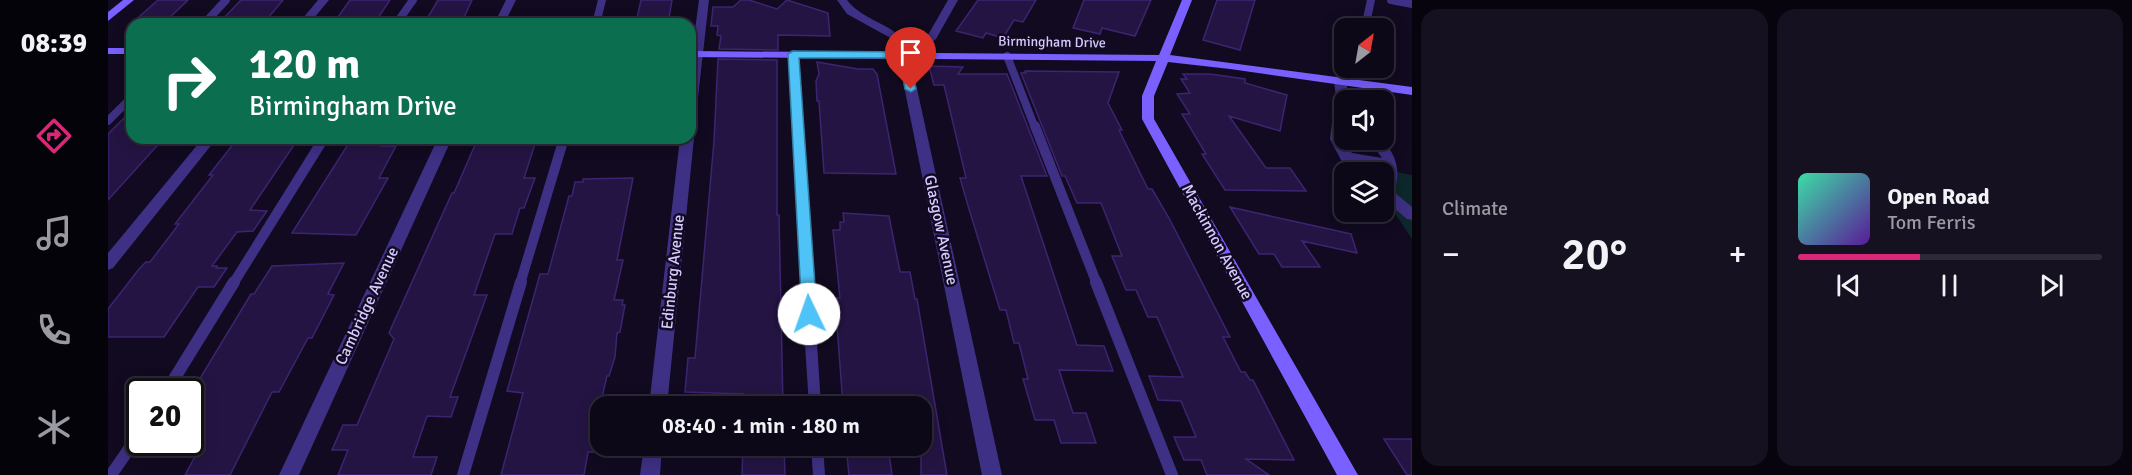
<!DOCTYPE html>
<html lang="en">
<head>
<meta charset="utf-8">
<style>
  body { margin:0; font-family:Signika,sans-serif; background:#161121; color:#f1f3f6; height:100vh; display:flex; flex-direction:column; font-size:22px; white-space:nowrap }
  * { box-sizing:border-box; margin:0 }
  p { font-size:20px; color:#9a9aa2 }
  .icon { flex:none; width:33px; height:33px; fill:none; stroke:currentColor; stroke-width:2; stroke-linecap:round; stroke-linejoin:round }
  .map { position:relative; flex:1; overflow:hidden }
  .details { display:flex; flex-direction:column; gap:9px; padding:9px; background:#07040d; width:720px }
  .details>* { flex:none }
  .top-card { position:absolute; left:18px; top:18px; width:570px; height:126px; border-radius:18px; box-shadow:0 3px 15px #0003,0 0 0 2px #2d2937; background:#0b6e4f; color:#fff; overflow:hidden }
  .needle { width:39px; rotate:31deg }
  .tools { position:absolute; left:1226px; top:18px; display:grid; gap:12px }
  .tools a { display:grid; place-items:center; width:60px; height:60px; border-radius:12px; background:#0d0818; box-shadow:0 3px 15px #0003,0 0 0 2px #2d2937; font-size:30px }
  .speed { position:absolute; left:18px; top:378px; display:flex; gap:12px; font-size:30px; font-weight:700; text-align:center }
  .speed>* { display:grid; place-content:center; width:78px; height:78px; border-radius:50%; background:#0d0818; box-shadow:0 3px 15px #0003,0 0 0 2px #2d2937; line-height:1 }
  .speed .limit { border:3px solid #111; border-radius:9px; background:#fff; color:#111 }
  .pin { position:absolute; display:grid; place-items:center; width:51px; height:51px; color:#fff; margin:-62px -26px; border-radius:50% 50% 50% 0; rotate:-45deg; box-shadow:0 0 6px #0007 }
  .pin .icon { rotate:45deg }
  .me { position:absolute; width:66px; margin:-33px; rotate:357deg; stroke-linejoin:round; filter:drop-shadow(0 0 4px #0008) }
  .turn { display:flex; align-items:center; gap:21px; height:126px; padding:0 24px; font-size:27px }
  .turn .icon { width:78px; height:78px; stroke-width:2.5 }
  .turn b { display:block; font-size:42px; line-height:51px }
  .big { font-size:45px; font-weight:600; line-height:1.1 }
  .details .card { flex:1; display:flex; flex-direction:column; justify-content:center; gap:9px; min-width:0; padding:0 21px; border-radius:18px; background:#161121 }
  .song { display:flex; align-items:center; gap:18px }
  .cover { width:72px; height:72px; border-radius:9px; background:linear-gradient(135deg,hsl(160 70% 55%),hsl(270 70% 35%)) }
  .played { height:6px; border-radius:3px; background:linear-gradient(90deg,#db2777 40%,#2d2937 40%) }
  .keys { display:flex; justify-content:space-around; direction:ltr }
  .heat { display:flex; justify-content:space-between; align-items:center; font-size:33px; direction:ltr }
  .details .tiles { flex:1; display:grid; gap:9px; grid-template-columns:repeat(2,1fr) }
  .trip { position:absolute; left:482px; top:396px; width:342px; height:60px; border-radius:18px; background:#0d0818; box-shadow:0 3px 15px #0003,0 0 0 2px #2d2937; font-weight:600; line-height:60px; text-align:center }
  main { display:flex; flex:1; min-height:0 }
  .menu { display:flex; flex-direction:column; width:108px; justify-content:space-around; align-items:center; background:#05030a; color:#9a9aa2 }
  .menu .icon { width:42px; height:42px }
  .menu .on { color:#db2777 }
  .menu b { font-size:27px; color:#f1f3f6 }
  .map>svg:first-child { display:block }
  .green { fill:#0d272a }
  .building { fill:#241443; stroke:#3d2471; stroke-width:1.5 }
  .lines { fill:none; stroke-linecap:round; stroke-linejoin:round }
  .lane-far2 { stroke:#3e3084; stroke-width:8 }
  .lane-far1 { stroke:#3e3084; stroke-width:10 }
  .lane { stroke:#3e3084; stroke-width:12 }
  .street { fill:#3e3084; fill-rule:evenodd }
  .secondary { fill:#7960ff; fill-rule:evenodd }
  .route { fill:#4fc3f7; stroke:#337fa1; stroke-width:1.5 }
  .labels { text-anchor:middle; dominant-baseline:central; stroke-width:5; stroke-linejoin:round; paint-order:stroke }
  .far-street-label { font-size:14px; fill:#d6c9ff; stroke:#110a20 }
  .street-label { font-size:16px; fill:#d6c9ff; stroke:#110a20 }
</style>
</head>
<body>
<main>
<nav class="menu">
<b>08:39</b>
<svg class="icon on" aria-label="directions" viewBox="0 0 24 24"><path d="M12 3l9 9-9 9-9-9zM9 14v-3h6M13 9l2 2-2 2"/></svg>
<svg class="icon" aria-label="music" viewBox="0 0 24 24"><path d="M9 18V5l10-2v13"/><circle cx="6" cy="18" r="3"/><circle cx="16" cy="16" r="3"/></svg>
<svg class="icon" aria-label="phone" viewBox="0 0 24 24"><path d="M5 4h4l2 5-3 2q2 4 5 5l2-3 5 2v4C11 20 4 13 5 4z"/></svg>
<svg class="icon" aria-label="climate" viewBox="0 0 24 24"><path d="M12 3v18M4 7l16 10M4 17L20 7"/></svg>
</nav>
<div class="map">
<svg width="1304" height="475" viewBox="0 0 1304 475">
  <rect width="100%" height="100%" fill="#110a20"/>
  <path class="green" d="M 1257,166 L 1304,175 L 1304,239 L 1275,195 L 1275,172 L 1261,172 Z"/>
  <path class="building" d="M 50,0 L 80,0 L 55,24 L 23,24 Z
    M 133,0 L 175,0 L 155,24 L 110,24 Z
    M 242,0 L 282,0 L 266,24 L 225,24 Z
    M 330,0 L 364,0 L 353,24 L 316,24 Z
    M 533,0 L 564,0 L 561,18 L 529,18 Z
    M 633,0 L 641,0 L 669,9 L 679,0 L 720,13 L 722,36 L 670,35 L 670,50 L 611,49 L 613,36 L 609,35 L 610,26 L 603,26 L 605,7 L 625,7 Z
    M 870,0 L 928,0 L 915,22 L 906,20 L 895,38 L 878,33 L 875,38 L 848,31 Z
    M 976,0 L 1043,0 L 1027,36 L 994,28 L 992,34 L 965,28 Z
    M 1109,0 L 1147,0 L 1132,50 L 1095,40 Z
    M 610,59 L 669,60 L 669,215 L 671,215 L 675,406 L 635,406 L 636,394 L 577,392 L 580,358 L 587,358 L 606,141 Z
    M 709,62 L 750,69 L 765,69 L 769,74 L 788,174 L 716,173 L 711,101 L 709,101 L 708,81 L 711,74 Z
    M 821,66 L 855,67 L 850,74 L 899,74 L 939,176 L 913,176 L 969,345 L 996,346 L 1005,371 L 951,370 L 965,413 L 978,413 L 988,443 L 953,443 L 946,420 L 927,420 L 915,379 L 920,379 L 911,343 L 906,343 L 898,310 L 892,310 L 861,209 L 852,178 L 858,178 L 836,85 L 826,85 Z
    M 917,71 L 1011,72 L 1000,103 L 1014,130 L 1011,130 L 1040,189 L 1044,189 L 1061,218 L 1122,337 L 1115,337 L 1133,372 L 1137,372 L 1142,380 L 1145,380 L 1186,460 L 1138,459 L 1161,475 L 1099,475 L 1093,460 L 1076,460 L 1066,437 L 1088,437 L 1073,401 L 1050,400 L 1041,376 L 1075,377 L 1049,317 L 1040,317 L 1028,290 L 1018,290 L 1004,256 L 1014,256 L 993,203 L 969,203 L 957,176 L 954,176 L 913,73 L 918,73 Z
    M 1075,74 L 1102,74 L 1137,79 L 1137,83 L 1179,95 L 1172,131 L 1121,116 L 1158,168 L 1182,168 L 1198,191 L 1117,190 L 1094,154 L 1098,154 L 1074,114 L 1082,114 L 1069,94 L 1082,93 L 1073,79 L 1079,79 Z
    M 24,110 L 24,138 L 56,138 L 0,200 L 0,134 Z
    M 134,138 L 165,138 L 160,145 L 186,145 L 142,210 L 159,211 L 145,231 L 129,232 L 104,266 L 109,266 L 108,268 L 119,268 L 106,287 L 90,287 L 56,337 L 0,337 L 0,309 L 31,269 L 38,262 L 42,262 L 71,224 L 67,224 L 105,175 L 101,175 L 126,143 L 130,143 Z
    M 244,138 L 278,138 L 273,146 L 288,146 L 271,178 L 280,178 L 248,235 L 184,233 Z
    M 373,138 L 429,138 L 416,178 L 427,178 L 416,208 L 412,208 L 404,234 L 387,234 L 366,295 L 379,295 L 342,397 L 350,397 L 343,417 L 319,416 L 305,457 L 329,457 L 323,475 L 230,475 L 240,450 L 224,450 L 235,425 L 249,425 L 286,339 L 281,333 L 344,193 L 346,193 L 367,145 L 370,145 Z
    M 525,178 L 509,260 L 515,260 L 506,300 L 515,300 L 514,305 L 517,305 L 512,332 L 509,333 L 507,357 L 501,376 L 499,376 L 492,406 L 490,445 L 487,445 L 485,452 L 480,452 L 476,475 L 393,475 L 415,393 L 399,391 L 432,274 L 440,274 L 461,196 L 464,196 L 467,182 L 475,182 L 475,179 Z
    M 1122,207 L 1243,234 L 1249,253 L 1194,241 L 1212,267 L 1174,267 L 1166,254 L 1151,254 Z
    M 735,213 L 781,216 L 792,272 L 802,272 L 807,299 L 809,299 L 839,475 L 813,475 L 813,406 L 735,406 L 727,298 L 732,298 L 725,230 L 732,230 L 732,222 L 736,222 Z
    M 236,263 L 220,294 L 226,295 L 204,338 L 200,338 L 171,392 L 164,392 L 122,475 L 77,475 L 97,438 L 82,438 L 82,395 L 143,294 L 146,294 L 164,266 Z
    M 1276,439 L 1304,439 L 1304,475 L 1299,475 Z
    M 635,446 L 676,446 L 677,475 L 634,475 Z
    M 738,446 L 780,446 L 784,475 L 741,475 Z"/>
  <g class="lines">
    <path class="lane-far2" d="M 1283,0 L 1304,4
      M 96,24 L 118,0
      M 288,24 L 305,0
      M 488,24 L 494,0
      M 1257,28 L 1263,0
      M 685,54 L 690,128
      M 899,56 L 927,128
      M 1232,81 L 1241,68
      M 0,121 L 24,97"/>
    <path class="lane-far1" d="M 690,126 L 699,284
      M 927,126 L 989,284
      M 125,284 L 216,138
      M 412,284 L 456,138"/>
    <path class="lane" d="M 699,282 L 707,406
      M 988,282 L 1064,475
      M 58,392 L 126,282
      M 709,446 L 711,475
      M 3,475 L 32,433
      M 355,475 L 413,282"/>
    <path class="street" d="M 210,0 L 221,0 L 201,24 L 190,24 Z
      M 398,0 L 408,0 L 396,24 L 386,24 Z
      M 591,0 L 601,0 L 588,115 L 582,119 L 582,67 Z
      M 729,0 L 739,0 C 756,22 788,24 803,48 L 820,35 L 840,0 L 850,0 L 828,39 L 807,56 L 804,66 L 894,475 L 874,475 L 792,66 L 796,55 L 788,41 L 739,14 Z
      M 1232,77 L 1238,81 L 1241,100 L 1236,100 C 1236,119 1231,138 1244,153 L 1274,158 L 1261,140 L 1275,140 C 1289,157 1293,171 1286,192 L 1304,207 L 1304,220 L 1299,219 L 1275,199 L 1276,168 L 1254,164 L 1261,172 L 1246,172 L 1233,160 L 1222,139 L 1224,123 L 1230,114 L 1226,81 Z
      M 582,135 L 586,138 L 559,406 L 541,406 L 572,138 L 582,138 Z
      M 95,138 L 109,138 L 5,268 L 0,270 L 0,253 Z
      M 330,138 L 344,138 L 191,475 L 171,475 Z
      M 536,446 L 554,446 L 552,475 L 532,475 Z"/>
    <path class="secondary" d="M 15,0 L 26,0 L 0,21 L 0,12 Z
      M 1074,0 L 1084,0 L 1062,55 L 1304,87 L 1304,95 L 1122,69 L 1060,62 L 1046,96 L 1046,119 L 1250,475 L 1229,475 L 1034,119 L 1034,96 L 1048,61 L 582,57 L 582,51 L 1051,55 Z
      M 0,48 L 24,48 L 24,54 L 0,54 Z"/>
  </g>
  <path class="route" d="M 685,51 L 802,52 L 807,55 L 803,66 L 808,89 L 803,92 L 797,89 L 793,66 L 795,58 L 691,58 L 709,314 L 707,318 L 696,318 L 694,314 L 680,54 Z"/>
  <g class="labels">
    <g class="far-street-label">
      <text transform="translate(944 42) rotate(1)">Birmingham Drive</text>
    </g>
    <g class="street-label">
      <text transform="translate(833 230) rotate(78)">Glasgow Avenue</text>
      <text transform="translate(1109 242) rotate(61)">Mackinnon Avenue</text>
      <text transform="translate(565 272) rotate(-84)">Edinburg Avenue</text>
      <text transform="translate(259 306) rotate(-65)">Cambridge Avenue</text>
    </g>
  </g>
</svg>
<div class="tools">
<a><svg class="needle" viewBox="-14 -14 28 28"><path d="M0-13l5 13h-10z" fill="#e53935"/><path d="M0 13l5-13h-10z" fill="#9a9aa2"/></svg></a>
<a><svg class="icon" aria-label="sound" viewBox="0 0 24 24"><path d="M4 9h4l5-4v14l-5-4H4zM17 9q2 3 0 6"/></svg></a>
<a><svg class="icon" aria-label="layers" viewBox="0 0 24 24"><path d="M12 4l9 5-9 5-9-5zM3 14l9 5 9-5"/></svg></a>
</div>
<div class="speed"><div class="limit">20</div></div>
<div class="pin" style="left:803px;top:89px;background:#d93025"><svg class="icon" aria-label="arrive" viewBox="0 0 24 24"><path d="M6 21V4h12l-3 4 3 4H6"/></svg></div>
<svg class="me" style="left:701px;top:314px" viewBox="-20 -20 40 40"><circle r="19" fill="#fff"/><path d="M0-13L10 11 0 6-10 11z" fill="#4fc3f7"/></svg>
<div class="trip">08:40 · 1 min · 180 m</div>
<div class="top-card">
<div class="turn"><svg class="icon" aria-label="right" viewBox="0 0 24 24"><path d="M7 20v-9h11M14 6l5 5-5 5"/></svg><div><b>120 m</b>Birmingham Drive</div></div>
</div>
</div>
<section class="details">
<div class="tiles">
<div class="card"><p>Climate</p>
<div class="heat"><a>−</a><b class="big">20°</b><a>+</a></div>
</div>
<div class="card">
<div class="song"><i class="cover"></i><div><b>Open Road</b><p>Tom Ferris</p></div></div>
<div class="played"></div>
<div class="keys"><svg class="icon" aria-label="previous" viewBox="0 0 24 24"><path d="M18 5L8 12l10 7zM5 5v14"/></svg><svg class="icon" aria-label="pause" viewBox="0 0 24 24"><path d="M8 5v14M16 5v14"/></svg><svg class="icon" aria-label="next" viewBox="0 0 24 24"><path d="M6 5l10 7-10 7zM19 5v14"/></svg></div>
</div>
</div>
</section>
</main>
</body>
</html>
